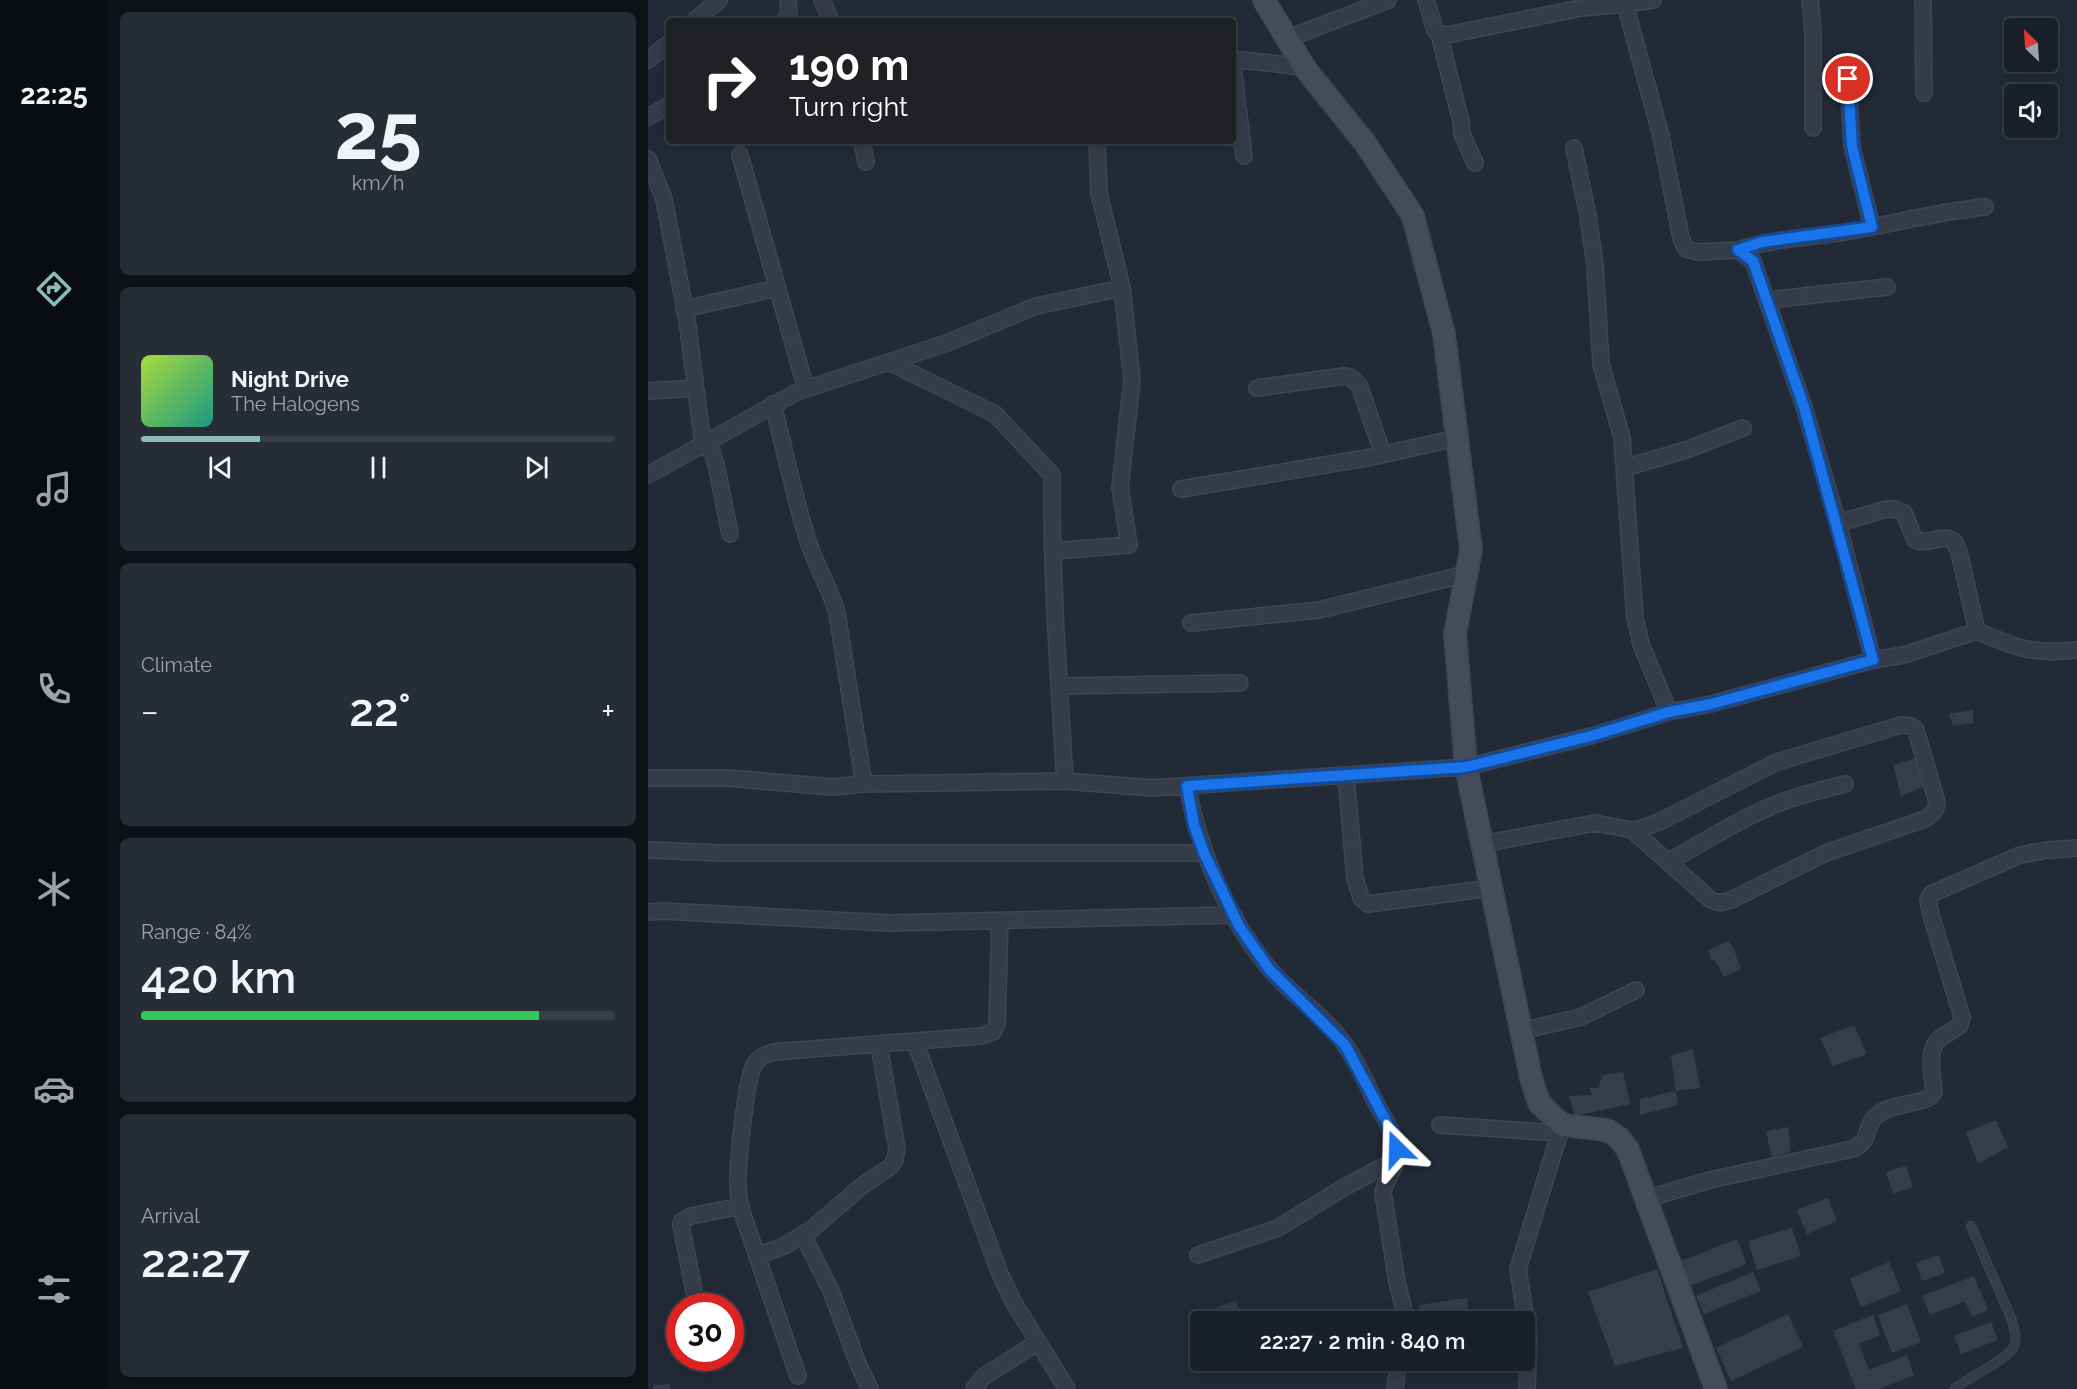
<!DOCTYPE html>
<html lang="en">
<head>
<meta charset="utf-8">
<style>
  body { margin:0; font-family:Raleway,sans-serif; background:#272d35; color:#f1f3f6; height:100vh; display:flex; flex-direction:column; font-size:22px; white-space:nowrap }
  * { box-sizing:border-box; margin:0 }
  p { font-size:20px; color:#9fa3a8 }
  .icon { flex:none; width:33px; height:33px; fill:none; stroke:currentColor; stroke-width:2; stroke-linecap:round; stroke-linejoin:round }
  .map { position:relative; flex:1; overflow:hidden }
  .panel { display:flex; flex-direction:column; gap:12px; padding:12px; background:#0e1217; width:540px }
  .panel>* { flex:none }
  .top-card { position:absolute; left:18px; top:18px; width:570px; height:126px; border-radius:6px; box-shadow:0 3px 15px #0003,0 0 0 2px #383e46; background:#202124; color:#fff; overflow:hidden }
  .needle { width:39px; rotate:335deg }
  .buttons { position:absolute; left:1356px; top:18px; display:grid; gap:12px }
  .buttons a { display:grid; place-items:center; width:54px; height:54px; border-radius:6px; background:#1a2029; box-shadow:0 3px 15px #0003,0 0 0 2px #383e46; font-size:30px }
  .speed { position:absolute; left:18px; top:1293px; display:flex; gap:12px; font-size:30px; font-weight:700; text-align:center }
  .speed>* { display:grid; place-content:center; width:78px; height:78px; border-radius:50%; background:#1a2029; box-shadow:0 3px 15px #0003,0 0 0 2px #383e46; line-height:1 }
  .speed .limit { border:9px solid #d22; background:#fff; color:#111 }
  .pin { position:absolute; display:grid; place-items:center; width:51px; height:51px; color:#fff; margin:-26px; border:3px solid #fff; border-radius:50%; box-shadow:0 2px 6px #0007 }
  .me { position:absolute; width:66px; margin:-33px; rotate:338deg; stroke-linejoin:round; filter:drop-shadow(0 0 4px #0008) }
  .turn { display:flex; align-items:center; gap:21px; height:126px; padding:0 24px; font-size:27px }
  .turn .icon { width:78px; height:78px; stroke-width:2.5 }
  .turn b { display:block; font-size:42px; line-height:51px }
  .big { font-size:45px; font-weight:600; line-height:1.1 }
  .panel .card { flex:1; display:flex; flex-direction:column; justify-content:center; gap:9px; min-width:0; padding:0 21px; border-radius:9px; background:#272d35 }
  .panel .dial { align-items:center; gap:0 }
  .dial b { font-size:78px; line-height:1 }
  .song { display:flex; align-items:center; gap:18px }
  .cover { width:72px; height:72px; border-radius:9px; background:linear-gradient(135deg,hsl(80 70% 55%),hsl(170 70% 35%)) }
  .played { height:6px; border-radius:3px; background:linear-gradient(90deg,#8bbbb9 25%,#383e46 25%) }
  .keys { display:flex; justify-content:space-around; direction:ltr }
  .heat { display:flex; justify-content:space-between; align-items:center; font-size:33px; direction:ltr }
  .charge { height:9px; border-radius:4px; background:linear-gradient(90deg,#34c759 84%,#383e46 0) }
  .trip { position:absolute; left:542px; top:1311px; width:345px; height:60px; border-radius:6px; background:#1a2029; box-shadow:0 3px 15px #0003,0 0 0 2px #383e46; font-weight:600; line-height:60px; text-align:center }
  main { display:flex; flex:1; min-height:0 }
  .tabs { display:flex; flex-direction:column; width:108px; justify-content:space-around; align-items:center; background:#0a0d10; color:#9fa3a8 }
  .tabs .icon { width:42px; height:42px }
  .tabs .active { color:#8bbbb9 }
  .tabs b { font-size:27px; color:#f1f3f6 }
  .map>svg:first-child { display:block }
  .building { fill:#353d4d }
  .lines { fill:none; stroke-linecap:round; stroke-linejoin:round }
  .lane-casing { stroke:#3f4551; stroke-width:10 }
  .street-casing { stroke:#3f4551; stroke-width:18 }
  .secondary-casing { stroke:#3f4551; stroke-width:24 }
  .lane { stroke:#363c47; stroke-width:8 }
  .street { stroke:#363c47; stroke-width:15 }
  .secondary { stroke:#454b5a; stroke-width:21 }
  .route-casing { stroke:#114b97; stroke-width:15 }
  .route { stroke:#1a73e8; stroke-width:10 }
</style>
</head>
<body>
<main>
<nav class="tabs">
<b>22:25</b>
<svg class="icon active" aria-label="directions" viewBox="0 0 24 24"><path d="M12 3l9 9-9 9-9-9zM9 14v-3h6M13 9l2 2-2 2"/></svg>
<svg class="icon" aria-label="music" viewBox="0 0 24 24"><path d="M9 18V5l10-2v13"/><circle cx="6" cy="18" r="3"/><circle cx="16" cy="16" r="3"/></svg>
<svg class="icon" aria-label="phone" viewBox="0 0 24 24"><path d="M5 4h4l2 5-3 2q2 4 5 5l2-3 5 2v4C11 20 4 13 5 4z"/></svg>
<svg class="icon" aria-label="climate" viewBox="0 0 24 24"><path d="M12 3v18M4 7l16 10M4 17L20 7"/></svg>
<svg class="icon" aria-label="car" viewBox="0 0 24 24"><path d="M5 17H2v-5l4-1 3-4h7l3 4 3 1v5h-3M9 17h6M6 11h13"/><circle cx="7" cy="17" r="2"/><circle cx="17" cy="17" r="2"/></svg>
<svg class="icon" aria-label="filters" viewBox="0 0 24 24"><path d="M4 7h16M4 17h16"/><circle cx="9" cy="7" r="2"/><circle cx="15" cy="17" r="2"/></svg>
</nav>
<section class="panel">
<div class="card dial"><b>25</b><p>km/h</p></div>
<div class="card">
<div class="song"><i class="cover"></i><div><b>Night Drive</b><p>The Halogens</p></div></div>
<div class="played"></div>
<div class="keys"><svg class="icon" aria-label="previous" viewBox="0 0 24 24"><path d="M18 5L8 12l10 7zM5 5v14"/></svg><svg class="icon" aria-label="pause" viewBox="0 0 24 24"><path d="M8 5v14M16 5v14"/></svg><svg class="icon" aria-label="next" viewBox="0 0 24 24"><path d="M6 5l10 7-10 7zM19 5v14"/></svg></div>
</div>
<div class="card"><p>Climate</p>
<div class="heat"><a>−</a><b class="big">22°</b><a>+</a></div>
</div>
<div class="card"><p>Range · 84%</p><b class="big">420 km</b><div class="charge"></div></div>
<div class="card"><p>Arrival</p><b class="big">22:27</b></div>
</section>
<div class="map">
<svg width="1429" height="1389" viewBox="0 0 1429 1389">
  <rect width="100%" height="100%" fill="#232a37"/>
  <path class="building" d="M 1325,710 L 1325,723 L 1305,726 L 1301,714 Z
    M 1268,758 L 1275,787 L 1253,796 L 1245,765 Z
    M 1080,941 L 1085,947 L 1093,969 L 1076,977 L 1067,960 L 1064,961 L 1060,950 Z
    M 1206,1025 L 1219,1054 L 1185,1066 L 1172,1038 Z
    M 1045,1049 L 1052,1088 L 1028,1091 L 1023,1056 Z
    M 975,1072 L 982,1104 L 927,1116 L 921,1096 L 944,1095 L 941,1088 L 950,1088 L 955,1075 Z
    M 1028,1091 L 1030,1105 L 992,1115 L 992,1099 Z
    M 1348,1120 L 1360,1147 L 1330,1164 L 1318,1132 Z
    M 1140,1127 L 1143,1151 L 1124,1158 L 1118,1131 Z
    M 1258,1166 L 1265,1187 L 1245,1194 L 1238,1172 Z
    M 1180,1198 L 1189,1221 L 1159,1234 L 1149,1210 Z
    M 1144,1228 L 1153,1256 L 1109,1270 L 1100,1241 Z
    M 1089,1239 L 1099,1264 L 1042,1286 L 1033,1261 Z
    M 1291,1255 L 1297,1273 L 1274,1281 L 1268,1263 Z
    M 1241,1262 L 1253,1291 L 1213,1307 L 1202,1278 Z
    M 1009,1269 L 1035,1348 L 967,1366 L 940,1292 Z
    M 1105,1272 L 1113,1291 L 1056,1314 L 1048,1296 Z
    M 1326,1276 L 1340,1310 L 1324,1317 L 1317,1301 L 1282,1315 L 1274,1296 Z
    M 819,1298 L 821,1322 L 772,1322 L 771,1305 Z
    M 588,1301 L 594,1322 L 571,1322 L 567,1308 Z
    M 1259,1304 L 1273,1342 L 1244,1353 L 1230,1315 Z
    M 1140,1314 L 1155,1347 L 1083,1381 L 1068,1348 Z
    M 1225,1315 L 1232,1335 L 1211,1344 L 1221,1370 L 1259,1355 L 1266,1375 L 1231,1389 L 1208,1389 L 1185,1331 Z
    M 875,1317 L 876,1322 L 854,1322 L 854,1320 Z
    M 1343,1322 L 1350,1340 L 1313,1354 L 1306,1336 Z
    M 22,1384 L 22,1389 L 5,1389 L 5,1385 Z"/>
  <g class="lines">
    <g class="lane-casing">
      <path id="lane" d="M 1306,1389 C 1319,1378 1357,1361 1365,1348 C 1370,1339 1366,1330 1364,1320 L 1323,1226"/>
    </g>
    <g class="street-casing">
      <path id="street" d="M 174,0 L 183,21
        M 778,0 L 787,30 L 791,34 L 799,35 L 933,8 L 977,4 L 1013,136 L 1033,238 L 1038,249 L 1050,252 L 1090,250 L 1105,261 L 1156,407 L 1190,523
        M 1162,0 L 1165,31 L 1165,128
        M 1275,0 L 1276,93
        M 977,4 L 1005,0
        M 46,21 L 71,0
        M 136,21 L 141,14 L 140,0
        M 791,34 L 813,122 L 814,134 L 827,163
        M 638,39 L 740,0
        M 585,59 L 656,67
        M 0,60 L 21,43
        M 585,66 L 596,156
        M 1200,79 L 1204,146 L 1224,227
        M 0,117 L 21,105
        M 214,141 L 218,162
        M 926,148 L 940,216 L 947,265 L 953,364 L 974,438 L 987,618 L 993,644 L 1021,712
        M 92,155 L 158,389
        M 0,159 L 16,199 L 39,320 L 55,444 L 64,452 L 68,464 L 82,534
        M 1090,250 C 1129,237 1169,238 1209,230 C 1252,222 1294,211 1337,207
        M 1120,300 L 1239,287
        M 36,309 L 129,288
        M 241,362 L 347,414 L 404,475 C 403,577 411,679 417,781
        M 609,388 L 696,376 L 702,377 L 711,385 L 735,454
        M 0,391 L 47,388
        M 125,404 C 137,451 146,498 161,544 C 169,567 182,589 189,613 L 216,784
        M 976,468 L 1038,450 L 1095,428
        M 0,475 L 149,392 L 299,343 L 388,306 L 474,288
        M 533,489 L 724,457 L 809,438
        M 405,551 L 481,545 L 472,487 L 484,380 L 474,288 L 451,193 L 449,141
        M 543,623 L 671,610 L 818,574
        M 1225,660 L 1190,523 L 1239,509 L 1247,509 L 1256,513 L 1267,540 C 1281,546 1292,533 1306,541 L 1311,552 L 1329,631
        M 411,686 L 592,683
        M 698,776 L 707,878 L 713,898 L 720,904 L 844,888
        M 0,778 L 79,778 L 185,787 L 216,784 L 417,781 L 504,788 L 818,767 L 943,736 L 1021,712 L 1063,704 L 1225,660 L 1256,655 L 1329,631 C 1368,648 1386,655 1429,650
        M 539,786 C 552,851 578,916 620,967 C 643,995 676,1015 697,1045 C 710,1063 719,1085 729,1105 C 737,1119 747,1134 749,1151 C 751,1167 737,1177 735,1193 L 749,1282 L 755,1306 L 756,1322
        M 834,844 L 947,823 L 984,830 L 992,829 L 1011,822 L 1129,762 L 1253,725 L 1263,726 L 1268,730 L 1289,802 C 1289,810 1284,814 1277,819 L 1178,853 L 1083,900 L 1072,903 L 1063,900 L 984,830
        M 0,850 L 74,853 L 556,853
        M 1020,862 C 1058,841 1094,817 1134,802 C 1155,794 1176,789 1197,784
        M 0,912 L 15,911 L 241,923 L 586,915
        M 873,1031 L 933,1017 L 988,990
        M 267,1042 L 352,1274 L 366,1303 L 419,1389
        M 792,1125 L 911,1133
        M 998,1199 L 1062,1180 L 1204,1149 C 1225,1141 1215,1127 1228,1116 C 1242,1103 1266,1106 1282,1097 L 1286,1092 C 1285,1077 1278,1050 1291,1039 C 1298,1034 1306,1030 1312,1025 L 1314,1017 L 1283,915 L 1280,900 L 1283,894 L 1372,855 L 1400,850 L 1429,848
        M 155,1235 L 183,1291 L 211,1366 L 222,1389
        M 550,1255 L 630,1228 L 695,1188 L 749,1159
        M 109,1256 L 136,1246 L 164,1229 L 215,1185 L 242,1167 L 247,1160 L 249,1149 L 231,1045
        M 49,1306 L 33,1225 L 34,1221 L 43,1216 L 93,1206
        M 150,1376 L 93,1209 C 92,1202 90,1194 90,1186 C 89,1166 98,1079 106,1065 C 111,1057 117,1055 125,1052 L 333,1036 L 345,1032 L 349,1024 L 352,920
        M 326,1389 L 335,1377 L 390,1342
        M 747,1389 L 751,1360
        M 879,1389 L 881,1338 L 870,1269 L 914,1125"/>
    </g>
    <g class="secondary-casing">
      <path id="secondary" d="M 616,0 L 656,67 L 717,143 L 765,216 L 796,334 L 823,550 L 807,634 L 818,767 L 883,1078 L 891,1103 L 914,1125 L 959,1130 L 971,1138 L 980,1150 L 1068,1389"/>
    </g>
    <use href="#lane" class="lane"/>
    <use href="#street" class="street"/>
    <use href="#secondary" class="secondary"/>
  </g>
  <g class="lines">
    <g class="route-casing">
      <path id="route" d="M 749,1149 L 744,1132 L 697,1045 L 621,969 L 591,926 L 556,853 L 546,825 L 539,786 L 818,767 L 943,736 L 1021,712 L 1063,704 L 1225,660 L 1156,407 L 1105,261 L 1090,250 L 1114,242 L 1224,227 L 1204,146 L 1200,79"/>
    </g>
    <use href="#route" class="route"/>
  </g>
</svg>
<div class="buttons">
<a><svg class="needle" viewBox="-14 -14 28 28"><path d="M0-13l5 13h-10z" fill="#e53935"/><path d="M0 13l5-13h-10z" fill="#9fa3a8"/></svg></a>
<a><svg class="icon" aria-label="sound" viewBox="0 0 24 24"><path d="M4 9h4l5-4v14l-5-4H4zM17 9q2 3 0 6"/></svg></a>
</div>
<div class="speed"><div class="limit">30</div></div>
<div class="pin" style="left:1200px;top:79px;background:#d93025"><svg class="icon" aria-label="arrive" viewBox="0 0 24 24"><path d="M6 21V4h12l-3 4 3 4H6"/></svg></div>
<svg class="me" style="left:749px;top:1149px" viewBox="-20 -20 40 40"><path d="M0-17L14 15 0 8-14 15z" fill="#1a73e8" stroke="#fff" stroke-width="4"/></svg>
<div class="trip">22:27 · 2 min · 840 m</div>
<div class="top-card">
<div class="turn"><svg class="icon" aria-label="right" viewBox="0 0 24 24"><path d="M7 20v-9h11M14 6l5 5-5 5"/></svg><div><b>190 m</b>Turn right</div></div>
</div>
</div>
</main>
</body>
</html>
